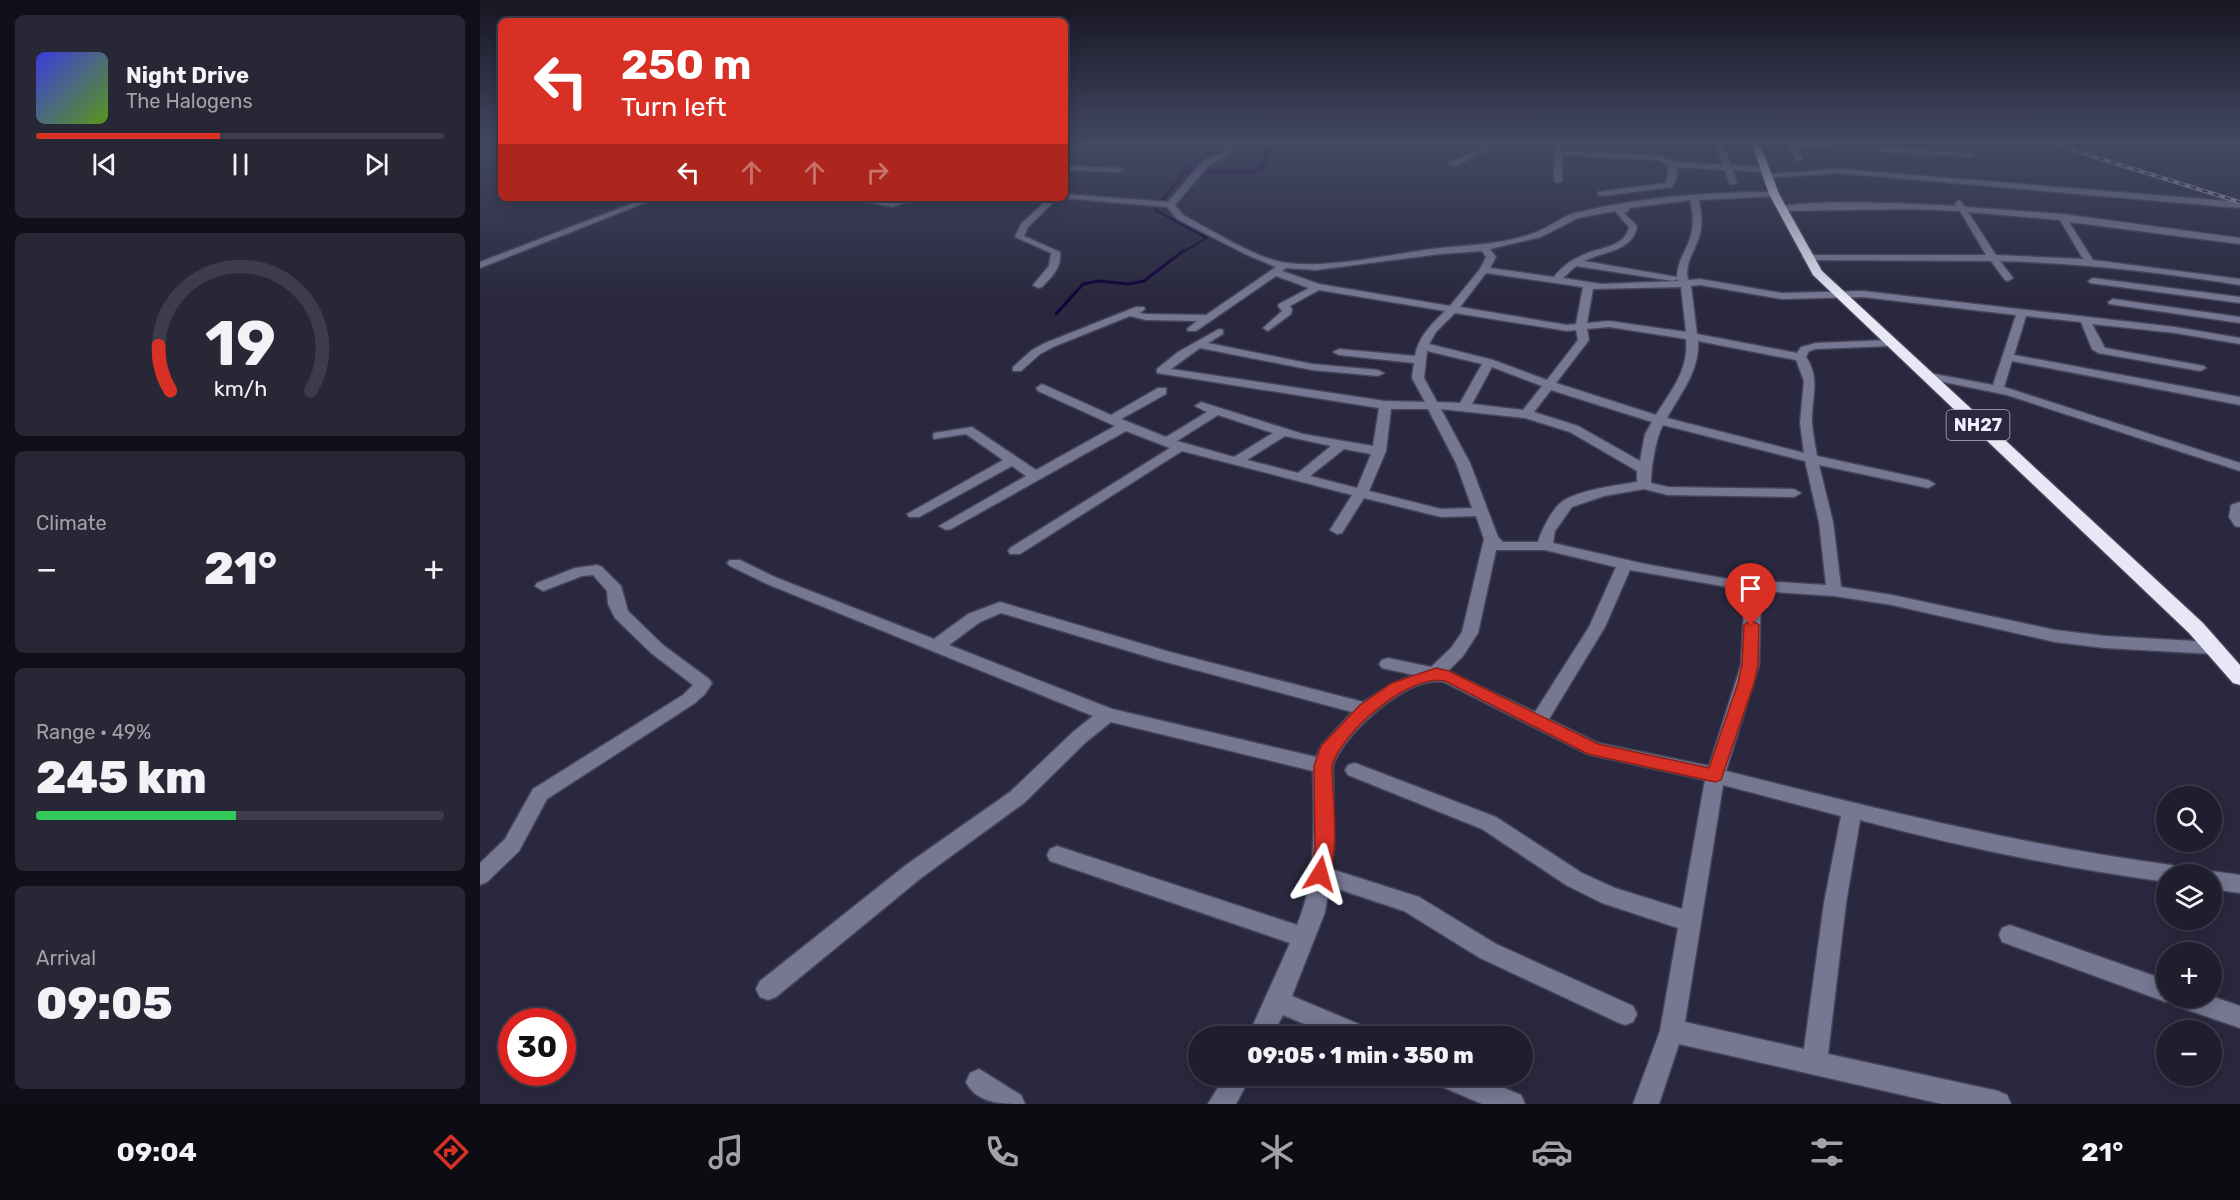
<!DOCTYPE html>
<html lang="en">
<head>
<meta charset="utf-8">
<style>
  body { margin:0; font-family:Rubik,sans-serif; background:#272736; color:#f1f3f6; height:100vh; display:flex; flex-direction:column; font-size:22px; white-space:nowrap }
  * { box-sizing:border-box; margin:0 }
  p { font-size:20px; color:#a1a2aa }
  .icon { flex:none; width:33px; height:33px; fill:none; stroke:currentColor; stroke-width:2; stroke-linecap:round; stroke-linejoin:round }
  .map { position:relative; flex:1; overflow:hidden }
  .panel { display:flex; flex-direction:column; gap:15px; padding:15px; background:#111019; width:480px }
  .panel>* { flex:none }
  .guide { position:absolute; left:18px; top:18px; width:570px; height:183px; border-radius:9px; box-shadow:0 3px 15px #0003,0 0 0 2px #3c3c4a; background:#d93025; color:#fff; overflow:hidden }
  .buttons { position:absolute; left:1676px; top:786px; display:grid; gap:12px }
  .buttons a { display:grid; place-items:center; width:66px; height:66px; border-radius:50%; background:#1f1e2e; box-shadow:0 3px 15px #0003,0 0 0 2px #3c3c4a; font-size:30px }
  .speed { position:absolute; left:18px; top:1008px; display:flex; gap:12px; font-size:30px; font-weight:700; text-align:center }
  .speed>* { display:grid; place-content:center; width:78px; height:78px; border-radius:50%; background:#1f1e2e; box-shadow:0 3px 15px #0003,0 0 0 2px #3c3c4a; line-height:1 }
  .speed .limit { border:9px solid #d22; background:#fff; color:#111 }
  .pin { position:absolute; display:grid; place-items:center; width:51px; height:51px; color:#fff; margin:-62px -26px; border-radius:50% 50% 50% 0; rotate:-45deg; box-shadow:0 0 6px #0007 }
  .pin .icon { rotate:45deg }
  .me { position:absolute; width:66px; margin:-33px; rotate:8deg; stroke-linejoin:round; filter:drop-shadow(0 0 4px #0008) }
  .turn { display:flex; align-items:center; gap:21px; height:126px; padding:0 24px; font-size:27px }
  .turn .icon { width:78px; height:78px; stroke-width:2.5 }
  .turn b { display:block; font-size:42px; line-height:51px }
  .lanes { display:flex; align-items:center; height:57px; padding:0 24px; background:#0003; justify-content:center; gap:30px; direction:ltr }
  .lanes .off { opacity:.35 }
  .big { font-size:45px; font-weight:800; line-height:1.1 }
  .panel .card { flex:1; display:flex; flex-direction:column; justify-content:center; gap:9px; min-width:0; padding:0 21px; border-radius:9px; background:#272736 }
  .panel .dial { align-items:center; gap:0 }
  .dial svg { height:156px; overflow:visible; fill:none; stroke:#3c3c4a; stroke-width:7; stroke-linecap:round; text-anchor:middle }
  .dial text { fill:#f1f3f6; stroke:none }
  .song { display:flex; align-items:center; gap:18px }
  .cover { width:72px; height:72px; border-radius:9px; background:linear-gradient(135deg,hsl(240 70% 55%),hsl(90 70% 35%)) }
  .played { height:6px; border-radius:3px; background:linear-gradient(90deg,#d93025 45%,#3c3c4a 45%) }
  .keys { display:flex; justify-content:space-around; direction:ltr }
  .heat { display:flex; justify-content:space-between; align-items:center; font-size:33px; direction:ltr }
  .charge { height:9px; border-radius:4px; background:linear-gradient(90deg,#34c759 49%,#3c3c4a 0) }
  .trip { position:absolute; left:708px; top:1026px; width:345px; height:60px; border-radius:30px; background:#1f1e2e; box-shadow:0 3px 15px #0003,0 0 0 2px #3c3c4a; font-weight:800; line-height:60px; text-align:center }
  .tabs { display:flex; height:96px; justify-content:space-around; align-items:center; background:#0c0c12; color:#a1a2aa }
  .tabs .icon { width:42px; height:42px }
  .tabs .on { color:#d93025 }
  .tabs b { font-size:27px; color:#f1f3f6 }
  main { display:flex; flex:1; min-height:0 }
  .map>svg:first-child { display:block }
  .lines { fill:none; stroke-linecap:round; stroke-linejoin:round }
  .stream-far1 { stroke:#110339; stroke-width:2 }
  .stream { stroke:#110339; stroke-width:3 }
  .canal { fill:#110339; fill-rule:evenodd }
  .minor-casing { stroke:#454459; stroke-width:3 }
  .highway-casing { stroke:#454459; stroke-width:3 }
  .minor { fill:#777793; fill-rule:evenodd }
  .highway { fill:#e7e7f6; fill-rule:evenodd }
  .rail-casing { stroke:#acacbd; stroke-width:4 }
  .rail { stroke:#29283e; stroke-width:2; stroke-dasharray:6; stroke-linecap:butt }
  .route { fill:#d93025; stroke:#8d1f18; stroke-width:1.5 }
  .labels { text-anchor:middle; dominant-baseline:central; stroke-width:6; stroke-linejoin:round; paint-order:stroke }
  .shield { fill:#29283e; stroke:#b3b3c4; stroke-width:1.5 }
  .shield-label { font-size:18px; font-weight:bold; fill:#eeeefd }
</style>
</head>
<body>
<main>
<section class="panel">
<div class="card">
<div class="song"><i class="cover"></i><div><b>Night Drive</b><p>The Halogens</p></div></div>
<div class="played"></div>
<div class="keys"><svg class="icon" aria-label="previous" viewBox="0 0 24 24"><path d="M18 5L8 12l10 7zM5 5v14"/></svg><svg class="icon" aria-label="pause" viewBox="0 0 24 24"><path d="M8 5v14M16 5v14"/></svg><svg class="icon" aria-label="next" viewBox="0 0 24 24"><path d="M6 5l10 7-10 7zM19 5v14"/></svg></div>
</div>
<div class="card dial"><svg viewBox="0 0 100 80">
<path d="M14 69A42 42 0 1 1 86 69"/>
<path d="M14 69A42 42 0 0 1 8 46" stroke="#d93025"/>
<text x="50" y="56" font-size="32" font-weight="700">19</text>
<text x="50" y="72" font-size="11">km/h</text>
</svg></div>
<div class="card"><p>Climate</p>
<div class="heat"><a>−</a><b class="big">21°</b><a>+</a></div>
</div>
<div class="card"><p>Range · 49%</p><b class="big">245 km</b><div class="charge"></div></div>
<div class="card"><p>Arrival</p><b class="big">09:05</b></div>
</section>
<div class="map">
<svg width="1760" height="1104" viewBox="0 0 1760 1104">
  <rect width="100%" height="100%" fill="#29283e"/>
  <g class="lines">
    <path class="stream-far1" d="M 701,253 L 727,238 L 677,211 L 674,207 L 682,201 L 709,165 L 735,152 L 734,148 L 725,144"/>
    <path class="stream" d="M 576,314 L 603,284 L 619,281 L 649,284 L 664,281 L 703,251"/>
    <path class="canal" d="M 786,144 L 792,144 L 785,168 L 771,174 L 706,174 L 703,172 L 706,170 L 770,170 L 779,167 Z"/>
    <g class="minor-casing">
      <path id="minor" d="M 732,144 L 748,145 L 753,153 L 729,165 L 695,205 L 703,215 C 728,228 771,255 797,261 C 838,271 908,255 951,249 C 986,245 1021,245 1054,233 C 1068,228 1081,217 1095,213 C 1160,197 1228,192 1294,192 L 1298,194 L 1297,196 L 1219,200 C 1221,212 1223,221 1220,234 C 1216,250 1204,262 1208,280 L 1220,279 L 1302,293 L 1383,291 L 1695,327 L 1760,338 L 1760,344 L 1695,333 L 1612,324 L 1625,348 L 1724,366 L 1726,368 L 1720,371 L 1618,353 L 1612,349 L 1601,322 L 1546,316 L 1534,355 L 1760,397 L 1760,405 L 1532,361 L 1524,387 L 1760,463 L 1760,471 L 1527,395 L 1444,378 L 1438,375 L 1444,372 L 1513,385 L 1536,315 L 1383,297 L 1302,299 L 1220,285 L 1211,286 L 1217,334 L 1317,353 L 1321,347 L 1336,343 L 1410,340 L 1416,343 L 1410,346 L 1336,349 L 1329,351 L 1326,357 C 1341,379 1331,398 1332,423 C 1333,434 1335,445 1337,456 L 1448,480 L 1455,484 L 1448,488 L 1339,465 L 1353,522 L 1361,587 L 1412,595 L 1575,630 L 1625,636 L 1733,642 L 1739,644 L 1741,648 L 1739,652 L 1733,654 L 1625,648 L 1575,642 L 1412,605 L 1354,596 L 1281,591 L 1279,665 L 1246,771 C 1394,808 1540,845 1691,865 L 1698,868 L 1702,874 L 1686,874 L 1686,882 C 1583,868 1481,847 1380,820 L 1366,903 L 1348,1054 L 1518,1091 L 1527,1095 L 1531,1104 L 1462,1104 L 1199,1044 L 1179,1104 L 1153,1104 L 1180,1031 L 1198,928 L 1122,903 L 1086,885 L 1002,829 L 868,775 L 865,770 L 868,765 L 875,763 L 1016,817 L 1102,873 L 1135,888 L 1202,909 L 1225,780 L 1107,754 L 964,682 C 929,674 863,734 853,766 L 854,847 L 851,869 L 939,897 L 1016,944 L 1153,1006 L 1157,1014 L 1153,1022 L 1145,1025 L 1137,1022 L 1000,958 L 924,911 L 849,886 L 845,912 L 812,996 L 888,1028 L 891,1036 L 853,1036 L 803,1015 L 792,1036 L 768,1036 L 810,943 L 570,861 L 567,855 L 570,849 L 577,846 L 817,925 C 837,878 834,822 833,771 L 631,722 L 606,742 L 544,803 L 441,878 L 296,997 L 288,1000 L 280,997 L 276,989 L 280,981 L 426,865 L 530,792 L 593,732 L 613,716 L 287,584 L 250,566 L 247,563 L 250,560 L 260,560 L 297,578 L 454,639 L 488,614 L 520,602 L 690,652 L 883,702 L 912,684 L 934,675 L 902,668 L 899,664 L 902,660 L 908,658 L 951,667 L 971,648 L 982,632 L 1004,539 L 996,516 L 961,517 L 884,498 L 862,533 L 857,534 L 850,530 L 872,495 L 702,451 L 540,554 L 530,554 L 528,551 L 530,548 L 690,448 L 646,431 L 471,529 L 466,530 L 459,526 L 546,476 L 532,466 L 439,517 L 429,517 L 427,514 L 523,460 L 486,434 L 454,439 L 453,436 L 454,433 L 492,427 L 556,470 L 635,426 L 558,391 L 556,388 L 562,384 L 631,415 L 678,388 L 686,388 L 686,394 L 641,419 L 686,437 L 727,412 L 715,406 L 721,402 L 823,434 L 893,446 L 899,408 L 677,373 L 677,369 L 698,352 L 739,329 L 743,330 L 743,334 L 728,343 L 832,364 L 898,370 L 904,373 L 898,376 L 832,370 L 720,348 L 691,369 L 905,401 L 945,402 L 932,378 L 934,363 L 859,355 L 853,352 L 859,349 L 935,356 C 938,337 952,324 965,311 L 839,290 L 810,306 L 812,309 L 811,314 L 788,331 L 783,328 L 802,311 L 798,306 L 799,304 L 829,288 L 796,276 L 716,331 L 708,331 L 707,329 L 717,321 L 666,320 L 650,316 L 573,347 L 560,354 L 541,371 L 533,371 L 533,367 L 552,350 L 565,343 L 656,307 L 664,307 L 665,309 L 660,313 L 666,314 L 726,315 L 796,267 L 767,255 L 697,219 L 687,207 L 583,198 L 585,194 L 688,202 L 723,161 L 745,152 ZM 1210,200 C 1213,212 1214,223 1211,235 C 1207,250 1197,261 1197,277 L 1104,261 C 1123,251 1153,252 1157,226 L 1144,213 L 1149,211 L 1149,208 ZM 1135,211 L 1149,227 C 1145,247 1121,247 1105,254 C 1093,259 1082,266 1074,277 L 1010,268 L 1016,257 L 1010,249 L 1061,237 L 1098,218 ZM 1002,251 L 1006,257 L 1000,269 L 970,306 L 839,284 L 802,271 L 806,268 L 836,270 L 960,254 ZM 1096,266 L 1193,281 L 1197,279 L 1198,281 L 1121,284 L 1083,278 ZM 1006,273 L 1103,287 L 1096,324 L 1087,325 L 980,307 ZM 1201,287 L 1206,332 L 1129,321 L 1107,323 L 1113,289 ZM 975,313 L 1087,331 L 1096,330 L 1098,340 L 1067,380 L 1013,360 L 949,344 L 956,332 ZM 1129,327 L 1206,339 C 1209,370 1192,389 1176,415 L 1076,383 L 1109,340 L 1107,329 ZM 1218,341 L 1316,360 L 1324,381 L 1320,423 L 1324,453 L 1187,418 C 1201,393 1220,370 1218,341 ZM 947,351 L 1002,364 L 980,403 L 957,402 L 944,378 ZM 1012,367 L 1062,386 L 1043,410 L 992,404 ZM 1071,390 L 1172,422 L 1165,434 L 1160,461 L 1098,426 L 1054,412 ZM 911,409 L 948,409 L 976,463 L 992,508 L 961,509 L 889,491 L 906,451 ZM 961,409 L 1045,418 L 1090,432 L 1157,471 L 1157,482 C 1137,485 1099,490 1083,501 C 1073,507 1061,531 1058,542 L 1023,542 L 1018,537 L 990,463 ZM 738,415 L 793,433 L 754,457 L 697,441 ZM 1183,425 L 1325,461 L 1339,522 L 1346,585 L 1248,579 L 1165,564 L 1073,543 L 1075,531 L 1092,507 L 1124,496 L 1164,489 L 1188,495 L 1314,497 L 1321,493 L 1314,489 L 1188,487 L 1171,483 C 1171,468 1176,437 1183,425 ZM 805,436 L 851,446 L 818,473 L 767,460 ZM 864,449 L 891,454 L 877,488 L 830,476 ZM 1016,550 L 1065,550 L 1136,567 L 1109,627 L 1055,712 L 968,671 L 983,656 L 998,633 ZM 1150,570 L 1265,590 L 1261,665 L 1229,766 L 1118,743 L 1069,719 L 1125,627 ZM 521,613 L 682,661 L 872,712 L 841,746 L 836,757 L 632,709 L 469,645 L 500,622 ZM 1243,785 L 1361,816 L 1344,903 L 1324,1049 L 1205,1022 Z
        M 1009,144 L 1019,145 L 975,166 L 968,164 Z
        M 1075,144 L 1081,144 L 1082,151 L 1179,156 L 1194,162 L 1243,165 L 1236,144 L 1243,144 L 1251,165 L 1285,168 L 1289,170 L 1285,172 L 1253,170 L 1257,183 L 1253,185 L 1249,183 L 1245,170 L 1197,167 L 1196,180 L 1192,187 L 1121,196 L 1117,194 L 1118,192 L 1186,183 L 1189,165 L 1178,160 L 1082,155 L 1082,181 L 1078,183 L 1074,181 Z
        M 1307,144 L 1344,144 L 1492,153 L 1496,155 L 1492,157 L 1315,146 L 1323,159 L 1319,161 L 1316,161 Z
        M 585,166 L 640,168 L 644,170 L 640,172 L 585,170 Z
        M 1358,169 L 1760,202 L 1760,208 L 1358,173 L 1287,178 L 1283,176 L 1287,174 Z
        M 166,198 L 177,198 L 0,268 L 0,262 Z
        M 369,198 L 412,201 L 438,198 L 412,207 Z
        M 569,198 L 578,198 L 548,227 L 544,236 L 580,252 C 582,267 572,277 562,287 L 558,288 L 553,285 L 569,266 L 571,253 L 535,237 L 541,224 Z
        M 1479,200 L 1485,207 L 1582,214 L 1760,238 L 1760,244 L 1589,222 L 1613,260 L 1760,279 L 1760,285 C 1680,272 1601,263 1520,261 L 1533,278 L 1528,281 L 1525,280 L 1511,261 L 1327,260 L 1322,257 L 1324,255 L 1506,255 L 1480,211 L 1434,209 L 1302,211 L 1298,208 C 1314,198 1449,204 1477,206 L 1475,203 ZM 1488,212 L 1580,220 L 1603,259 L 1516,255 Z
        M 1613,278 L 1760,297 L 1760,303 L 1610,283 L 1608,281 Z
        M 1633,299 L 1760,317 L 1760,323 L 1629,304 L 1628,302 Z
        M 1760,502 L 1760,527 L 1755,526 L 1749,517 L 1751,505 Z
        M 117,565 L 122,567 L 141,586 L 148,611 L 183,645 L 229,679 L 232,683 L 225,694 L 215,703 L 67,799 L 39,851 L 7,882 L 0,885 L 0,863 L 25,839 L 53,789 L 203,695 L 213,685 L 171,653 L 135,618 L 128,604 L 127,591 L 113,575 L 102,576 L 63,591 L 55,586 L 57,583 L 95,568 Z
        M 1731,871 L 1760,875 L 1760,893 L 1731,889 L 1731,874 L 1723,874 Z
        M 1530,925 L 1686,980 L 1686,998 L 1731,996 L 1760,1006 L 1760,1028 L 1696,1006 L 1693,999 L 1686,1002 L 1522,942 L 1519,935 L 1522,928 Z
        M 499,1069 L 541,1095 L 545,1104 C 522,1104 497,1104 486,1082 L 490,1073 Z
        M 745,1076 L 771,1076 L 756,1104 L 728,1104 Z
        M 955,1076 L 995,1076 L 1041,1095 L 1045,1104 L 1002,1104 L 958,1085 Z"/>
    </g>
    <g class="highway-casing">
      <path id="highway" d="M 1272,144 L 1280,144 L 1299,194 L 1342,271 L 1723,623 L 1760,665 L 1760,685 L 1753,683 L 1709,633 L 1333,275 L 1289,194 Z"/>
    </g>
    <use href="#minor" class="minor"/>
    <use href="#highway" class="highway"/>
    <g class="rail-casing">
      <path id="rail" d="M 1573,144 L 1760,202"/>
    </g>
    <use href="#rail" class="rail"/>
  </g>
  <linearGradient id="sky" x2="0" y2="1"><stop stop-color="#171622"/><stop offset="0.48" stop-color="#434863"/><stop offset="1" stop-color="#434863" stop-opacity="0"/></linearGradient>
  <rect width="1760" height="298" fill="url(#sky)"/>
  <path class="route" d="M 1271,620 L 1279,625 L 1278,665 L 1274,683 L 1241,780 L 1235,782 L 1108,754 L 965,681 C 929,673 861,733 852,766 C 852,797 861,851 847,880 L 840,882 L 833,880 L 831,874 L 835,847 L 834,766 L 841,746 L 880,705 L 912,683 L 956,668 L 969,671 L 1118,744 L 1229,768 L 1258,683 L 1262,665 L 1264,625 Z"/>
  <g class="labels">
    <rect class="shield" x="1466.5" y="410" width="63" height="30" rx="4.5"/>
    <g class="shield-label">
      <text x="1498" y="425">NH27</text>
    </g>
  </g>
</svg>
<div class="buttons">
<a><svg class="icon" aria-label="search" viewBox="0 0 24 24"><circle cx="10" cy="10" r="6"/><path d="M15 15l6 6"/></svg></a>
<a><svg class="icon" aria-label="layers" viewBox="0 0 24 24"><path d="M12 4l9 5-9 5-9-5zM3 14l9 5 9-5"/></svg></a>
<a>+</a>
<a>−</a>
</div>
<div class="speed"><div class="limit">30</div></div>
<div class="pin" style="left:1271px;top:625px;background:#d93025"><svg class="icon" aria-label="arrive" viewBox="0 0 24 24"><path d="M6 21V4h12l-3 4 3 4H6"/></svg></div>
<svg class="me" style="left:840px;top:874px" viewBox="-20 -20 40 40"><path d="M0-17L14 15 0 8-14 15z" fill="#d93025" stroke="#fff" stroke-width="4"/></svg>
<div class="trip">09:05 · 1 min · 350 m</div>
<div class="guide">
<div class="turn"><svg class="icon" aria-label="left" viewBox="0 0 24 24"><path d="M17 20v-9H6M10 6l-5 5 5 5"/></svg><div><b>250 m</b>Turn left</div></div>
<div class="lanes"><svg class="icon" aria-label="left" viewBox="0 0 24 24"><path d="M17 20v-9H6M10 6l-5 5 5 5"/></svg><svg class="icon off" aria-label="ahead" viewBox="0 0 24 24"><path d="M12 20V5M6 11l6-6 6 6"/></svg><svg class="icon off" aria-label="ahead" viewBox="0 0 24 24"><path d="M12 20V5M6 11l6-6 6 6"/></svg><svg class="icon off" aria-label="right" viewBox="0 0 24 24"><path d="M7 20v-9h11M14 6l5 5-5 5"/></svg></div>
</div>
</div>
</main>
<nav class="tabs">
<b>09:04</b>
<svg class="icon on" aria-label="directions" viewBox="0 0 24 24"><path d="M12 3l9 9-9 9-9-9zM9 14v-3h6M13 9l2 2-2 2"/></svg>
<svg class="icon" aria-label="music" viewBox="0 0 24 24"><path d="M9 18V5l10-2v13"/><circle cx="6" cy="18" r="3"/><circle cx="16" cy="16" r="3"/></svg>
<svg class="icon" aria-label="phone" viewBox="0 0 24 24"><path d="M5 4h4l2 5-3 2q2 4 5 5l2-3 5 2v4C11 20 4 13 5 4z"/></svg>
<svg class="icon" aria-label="climate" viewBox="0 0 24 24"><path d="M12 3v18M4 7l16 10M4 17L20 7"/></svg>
<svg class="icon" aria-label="car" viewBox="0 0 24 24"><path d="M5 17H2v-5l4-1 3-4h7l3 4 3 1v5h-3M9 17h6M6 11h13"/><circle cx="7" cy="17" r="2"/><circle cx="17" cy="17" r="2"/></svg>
<svg class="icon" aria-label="filters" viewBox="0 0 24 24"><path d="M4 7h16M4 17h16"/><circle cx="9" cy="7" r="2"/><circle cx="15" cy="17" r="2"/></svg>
<b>21°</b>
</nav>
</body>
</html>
